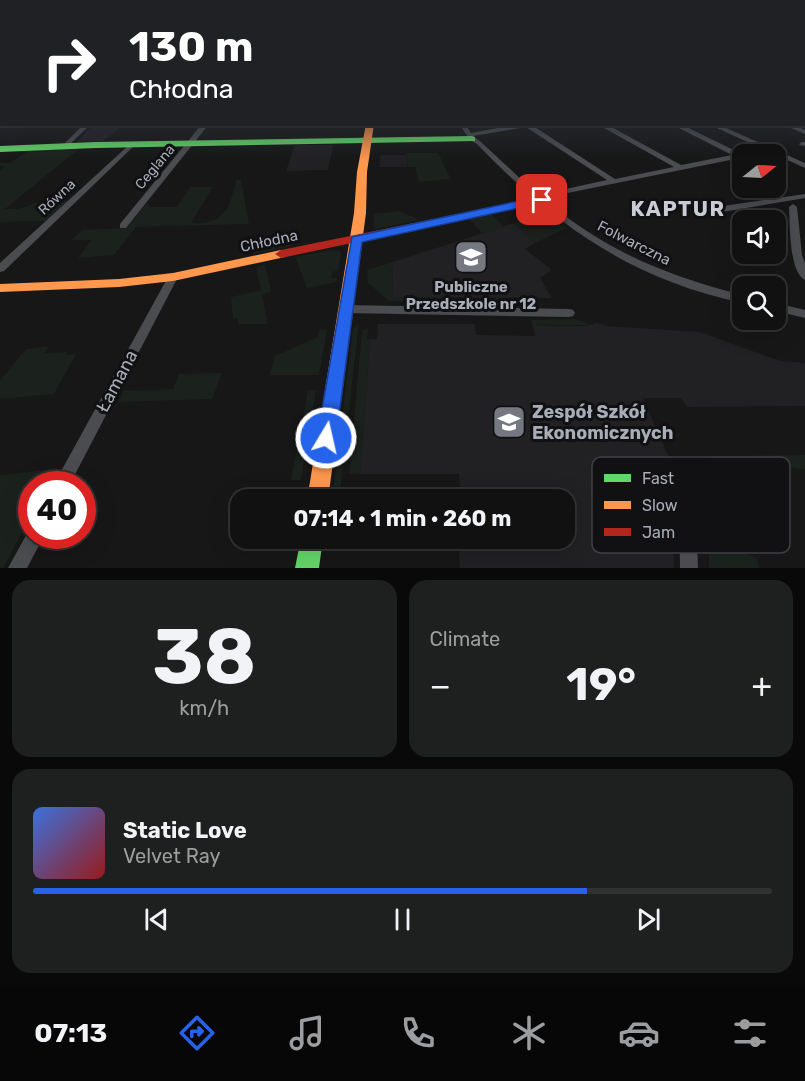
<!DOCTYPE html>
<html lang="en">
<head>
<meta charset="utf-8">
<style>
  body { margin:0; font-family:Rubik,sans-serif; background:#1e1f1f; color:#f1f3f6; height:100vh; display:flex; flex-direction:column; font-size:22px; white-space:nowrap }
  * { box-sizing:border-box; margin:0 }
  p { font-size:20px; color:#9c9d9f }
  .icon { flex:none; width:33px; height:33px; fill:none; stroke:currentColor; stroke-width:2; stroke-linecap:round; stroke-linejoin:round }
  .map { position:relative; height:568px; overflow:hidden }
  .side { display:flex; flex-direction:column; gap:12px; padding:12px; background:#090909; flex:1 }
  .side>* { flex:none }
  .hud { position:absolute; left:0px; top:0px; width:806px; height:126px; box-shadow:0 6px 24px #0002,0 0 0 2px #303131; background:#202124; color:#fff; overflow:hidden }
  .needle { width:39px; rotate:72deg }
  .tools { position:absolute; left:732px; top:144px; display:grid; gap:12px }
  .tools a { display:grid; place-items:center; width:54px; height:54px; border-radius:12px; background:#111; box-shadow:0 6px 24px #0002,0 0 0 2px #303131; font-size:30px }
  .speed { position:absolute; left:18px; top:471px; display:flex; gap:12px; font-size:30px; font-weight:700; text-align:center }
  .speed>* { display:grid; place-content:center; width:78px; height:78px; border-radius:50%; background:#111; box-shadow:0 6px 24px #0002,0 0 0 2px #303131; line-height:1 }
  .speed .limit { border:9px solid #d22; background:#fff; color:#111 }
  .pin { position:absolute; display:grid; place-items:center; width:51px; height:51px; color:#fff; margin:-26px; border-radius:12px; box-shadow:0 3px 9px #0006 }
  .me { position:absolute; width:66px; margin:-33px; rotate:9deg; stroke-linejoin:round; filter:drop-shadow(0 0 4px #0008) }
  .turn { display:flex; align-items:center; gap:21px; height:126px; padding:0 30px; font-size:27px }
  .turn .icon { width:78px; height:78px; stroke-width:2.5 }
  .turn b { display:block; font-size:42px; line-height:51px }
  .big { font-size:45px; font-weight:700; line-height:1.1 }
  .side .widget { flex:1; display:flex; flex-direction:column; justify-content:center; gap:9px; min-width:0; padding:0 21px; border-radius:18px; background:#1e1f1f }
  .side .dial { align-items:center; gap:0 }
  .dial b { font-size:78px; line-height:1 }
  .song { display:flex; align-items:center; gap:18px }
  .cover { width:72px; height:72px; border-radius:9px; background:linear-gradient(135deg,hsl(220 70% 55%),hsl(0 70% 35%)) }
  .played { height:6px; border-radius:3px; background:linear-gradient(90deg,#2563eb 75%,#303131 75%) }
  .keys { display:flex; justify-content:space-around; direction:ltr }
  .heat { display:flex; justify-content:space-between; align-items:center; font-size:33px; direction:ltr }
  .side .tiles { flex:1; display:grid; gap:12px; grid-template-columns:1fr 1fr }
  .widget:last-child { grid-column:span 2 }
  .trip { position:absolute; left:230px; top:489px; width:345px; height:60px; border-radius:18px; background:#111; box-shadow:0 6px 24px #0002,0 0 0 2px #303131; font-weight:700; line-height:60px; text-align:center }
  .tab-bar { display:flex; height:96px; justify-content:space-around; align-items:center; background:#070707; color:#9c9d9f }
  .tab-bar .icon { width:42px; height:42px }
  .tab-bar .on { color:#2563eb }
  .tab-bar b { font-size:27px; color:#f1f3f6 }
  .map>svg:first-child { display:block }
  .built { fill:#212124 }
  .green { fill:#1b211c }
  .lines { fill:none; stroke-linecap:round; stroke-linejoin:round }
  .street { fill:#4b4c50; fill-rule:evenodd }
  .fast { fill:#63d668; fill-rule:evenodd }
  .slow { fill:#ff974d; fill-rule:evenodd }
  .jam { fill:#b3261e; fill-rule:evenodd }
  .route { fill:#2563eb; stroke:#184099; stroke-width:1.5 }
  .labels { text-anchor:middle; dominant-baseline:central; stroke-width:6; stroke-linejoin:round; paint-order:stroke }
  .far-street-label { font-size:14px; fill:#a8adb8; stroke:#111113 }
  .street-label { font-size:15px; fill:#a8adb8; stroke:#111113 }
  .poi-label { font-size:15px; font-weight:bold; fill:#a8adb8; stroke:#111113 }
  .near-street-label { font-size:18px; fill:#a8adb8; stroke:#111113 }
  .near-poi-label { font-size:18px; font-weight:bold; fill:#a8adb8; stroke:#111113; text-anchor:start }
  .district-label { font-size:21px; font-weight:bold; letter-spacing:1.5px; fill:#c9ccd4; stroke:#111113 }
  .key { fill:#111113; stroke:#3e4045; stroke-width:1.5 }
  .key-label { font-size:16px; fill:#a8adb8 }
</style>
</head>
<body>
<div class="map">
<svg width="805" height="568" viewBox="0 0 805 568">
  <rect width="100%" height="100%" fill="#171717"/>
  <path class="built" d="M 93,125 L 93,124 L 124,125 L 103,141 L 77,142 Z
    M 295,145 L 333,145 L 328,170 L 286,171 Z
    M 381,155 L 406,155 L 408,167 L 379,167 Z
    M 514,223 L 535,243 L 525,249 L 552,270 L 540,278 L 552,298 L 392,297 L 393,262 Z
    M 597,323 L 606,326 L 700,332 L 780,361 L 805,363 L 805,406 L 687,407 L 681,398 L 643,398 L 670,460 L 673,480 L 674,568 L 460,568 L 458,539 L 564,538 L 564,500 L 456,499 L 456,497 L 461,497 L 459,474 L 360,474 L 370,339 L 377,339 L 378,324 L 475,324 L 476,335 L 535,336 L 533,326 L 586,326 Z"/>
  <path class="green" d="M 80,148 L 5,209 L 18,209 L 43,201 L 68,201 L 46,221 L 0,222 L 0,170 L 6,166 L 0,166 L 0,163 L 10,163 L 28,151 Z
    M 406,153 L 438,153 L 451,179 L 419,182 L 415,167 L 408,167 Z
    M 236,180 L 241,180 L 249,224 L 136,227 L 114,255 L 78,258 L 91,240 L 72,240 L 82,230 L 127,228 L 146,204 L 150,204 L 148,207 L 177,207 L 190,187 L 213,187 L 191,223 C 223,225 230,209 236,180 Z
    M 400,211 L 419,220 L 376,229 L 373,227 L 374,214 Z
    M 548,212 L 567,228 L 535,243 L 514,223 Z
    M 491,214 L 504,227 L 482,233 L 469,219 Z
    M 290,239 L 292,246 L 254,254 L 253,245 Z
    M 332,250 L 340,251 L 341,254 L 338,271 L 332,272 L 331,278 L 337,278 L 336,282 L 307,288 L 295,257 Z
    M 393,262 L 392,297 L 537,298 L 537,300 L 530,302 L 389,301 L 368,283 L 367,270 Z
    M 265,265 L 271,291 L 262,295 L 268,324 L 238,324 L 238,318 L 233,319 L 231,297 L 261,290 L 256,267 Z
    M 576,319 L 590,325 L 533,326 L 531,320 Z
    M 359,322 L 340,492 L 333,490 L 353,329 Z
    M 368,328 L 367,339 L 370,339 L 360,474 L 349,474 L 362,331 Z
    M 319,329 L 327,330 L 319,375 L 270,375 L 275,356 L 318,337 Z
    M 49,346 L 45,353 L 67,352 L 66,355 L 76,354 L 54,394 L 0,399 L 0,381 L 26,349 Z
    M 222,373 L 212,399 L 118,402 L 124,391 L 173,389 L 179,374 Z
    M 308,390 L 316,390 L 308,436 L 300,436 Z
    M 298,445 L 307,445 L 301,480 L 291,480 Z
    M 805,455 L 805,470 L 760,461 L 747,462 L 693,478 L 688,472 L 717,467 L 710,456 Z
    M 56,469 L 48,483 L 32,484 L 31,516 L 3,568 L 0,568 L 0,475 Z
    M 709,540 L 757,558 L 759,568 L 709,568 Z"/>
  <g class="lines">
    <path class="street" d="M 804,84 L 805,84 L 805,88 L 804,88 Z
      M 0,90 L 2,90 L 2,94 L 0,94 Z
      M 804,102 L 805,103 L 805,107 L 804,106 Z
      M 2,121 L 2,124 L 4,124 L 0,126 Z
      M 84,124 L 91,124 L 67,147 L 63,147 L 63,145 Z
      M 202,124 L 209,124 L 126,228 L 120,228 L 120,224 Z
      M 459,124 L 465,124 L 471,133 L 519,124 L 530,124 L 615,179 L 674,167 L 597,124 L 606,124 L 681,165 L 732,155 L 671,124 L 680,124 L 740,153 L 744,154 L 742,154 L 742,157 L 740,158 L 543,198 C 605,251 665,275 742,295 L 742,303 C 629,278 556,226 477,144 L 470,140 ZM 526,127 L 607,180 L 538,195 L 481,142 L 473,136 Z
      M 708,124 L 717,124 L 805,163 L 805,168 Z
      M 782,124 L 792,124 L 805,130 L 805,134 Z
      M 802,142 L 805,142 L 805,146 L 800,145 L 799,144 Z
      M 130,144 L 135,145 L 4,271 L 0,272 L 0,263 Z
      M 805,194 L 805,198 L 716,213 L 712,210 L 716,207 Z
      M 793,204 L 797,207 L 802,255 L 805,263 L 805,280 C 789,273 790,223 789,207 Z
      M 173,274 L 178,277 L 70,484 L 54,484 L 168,277 Z
      M 776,303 L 805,310 L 805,318 L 776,311 Z
      M 345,305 L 569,309 L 573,310 L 575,313 L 573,316 L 569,317 L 345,313 L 339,309 Z
      M 687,476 L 693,478 L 695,484 L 698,568 L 680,568 L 679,484 L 681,478 Z
      M 32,529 L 32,536 L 44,536 L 27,568 L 8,568 L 29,530 Z"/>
    <path class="fast" d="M 804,82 L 805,82 L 805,85 L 804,85 Z
      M 472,136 L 475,137 L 475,141 L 95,148 L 0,152 L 0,146 L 95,142 Z
      M 301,538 L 323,538 L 319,568 L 295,568 Z"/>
    <path class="slow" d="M 366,124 L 374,124 L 367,172 L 366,213 L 328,500 L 307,500 L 354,213 L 357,172 Z
      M 281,250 L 285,251 L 287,254 L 285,257 L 173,281 L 119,287 L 0,292 L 0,284 L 119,279 L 173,273 Z"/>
    <path class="jam" d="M 542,197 L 546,198 L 546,202 L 281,258 L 275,254 L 281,250 Z"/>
  </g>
  <linearGradient id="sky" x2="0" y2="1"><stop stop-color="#0d0d0d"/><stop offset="0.51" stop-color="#363c47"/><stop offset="1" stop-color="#363c47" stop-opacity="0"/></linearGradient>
  <rect width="805" height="161" fill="url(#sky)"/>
  <path class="route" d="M 542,196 L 547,200 L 546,202 L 362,242 L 336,438 L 333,444 L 326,447 L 319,444 L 317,438 L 352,237 Z"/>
  <defs>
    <g id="school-square" transform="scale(1.725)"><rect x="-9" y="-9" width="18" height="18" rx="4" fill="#757880" stroke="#111113"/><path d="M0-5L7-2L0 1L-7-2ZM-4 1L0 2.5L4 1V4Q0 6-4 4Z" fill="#fff"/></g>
  </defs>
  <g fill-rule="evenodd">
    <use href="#school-square" x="471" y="257"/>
    <use href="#school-square" x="509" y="422"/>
  </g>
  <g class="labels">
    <g class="far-street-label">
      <text transform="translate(155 167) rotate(-50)">Ceglana</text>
      <text transform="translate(57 197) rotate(-43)">Równa</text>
    </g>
    <g class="street-label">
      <text transform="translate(269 241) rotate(-12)">Chłodna</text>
      <text transform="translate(634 243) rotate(27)">Folwarczna</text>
    </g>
    <g class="poi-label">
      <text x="471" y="287">Publiczne<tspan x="471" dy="17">Przedszkole nr 12</tspan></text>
    </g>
    <g class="near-street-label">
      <text transform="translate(117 381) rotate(-62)">Łamana</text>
    </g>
    <g class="near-poi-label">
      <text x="532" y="412">Zespół Szkół<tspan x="532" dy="21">Ekonomicznych</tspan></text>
    </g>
    <g class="district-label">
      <text x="678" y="208">KAPTUR</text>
    </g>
  </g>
  <rect x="592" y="457" width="198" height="96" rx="9" class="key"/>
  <rect x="604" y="474" width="27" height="8" fill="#63d668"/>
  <rect x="604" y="501" width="27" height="8" fill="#ff974d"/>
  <rect x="604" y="528" width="27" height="8" fill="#b3261e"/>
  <g class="key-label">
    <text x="642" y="484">Fast</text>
    <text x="642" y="511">Slow</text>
    <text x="642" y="538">Jam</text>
  </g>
</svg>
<div class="tools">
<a><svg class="needle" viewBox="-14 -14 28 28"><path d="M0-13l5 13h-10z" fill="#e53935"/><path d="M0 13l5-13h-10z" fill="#9c9d9f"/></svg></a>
<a><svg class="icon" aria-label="sound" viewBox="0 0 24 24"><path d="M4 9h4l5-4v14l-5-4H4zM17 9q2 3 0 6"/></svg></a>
<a><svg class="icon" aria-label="search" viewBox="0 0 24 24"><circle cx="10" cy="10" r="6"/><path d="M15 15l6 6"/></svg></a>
</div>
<div class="speed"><div class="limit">40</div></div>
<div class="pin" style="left:542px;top:200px;background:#d93025"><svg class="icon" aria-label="arrive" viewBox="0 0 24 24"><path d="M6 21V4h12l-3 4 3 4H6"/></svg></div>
<svg class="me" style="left:326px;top:438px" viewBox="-20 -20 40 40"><circle r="17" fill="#2563eb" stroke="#fff" stroke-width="3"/><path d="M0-11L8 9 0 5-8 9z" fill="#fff"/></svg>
<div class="trip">07:14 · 1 min · 260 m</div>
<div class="hud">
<div class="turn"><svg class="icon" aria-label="right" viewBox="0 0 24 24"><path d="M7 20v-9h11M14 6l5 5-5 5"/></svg><div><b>130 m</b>Chłodna</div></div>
</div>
</div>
<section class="side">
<div class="tiles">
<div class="widget dial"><b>38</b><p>km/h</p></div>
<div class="widget"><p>Climate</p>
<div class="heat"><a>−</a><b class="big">19°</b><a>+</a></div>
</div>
<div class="widget">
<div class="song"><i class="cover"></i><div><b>Static Love</b><p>Velvet Ray</p></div></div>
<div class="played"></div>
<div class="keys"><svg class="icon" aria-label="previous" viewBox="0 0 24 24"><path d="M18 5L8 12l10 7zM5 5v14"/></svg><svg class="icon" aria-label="pause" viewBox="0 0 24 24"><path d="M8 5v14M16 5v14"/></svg><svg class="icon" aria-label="next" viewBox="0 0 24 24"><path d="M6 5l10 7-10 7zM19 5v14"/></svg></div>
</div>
</div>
</section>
<nav class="tab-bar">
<b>07:13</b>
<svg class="icon on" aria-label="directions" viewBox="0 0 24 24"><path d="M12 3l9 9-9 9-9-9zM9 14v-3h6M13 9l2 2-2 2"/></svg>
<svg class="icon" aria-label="music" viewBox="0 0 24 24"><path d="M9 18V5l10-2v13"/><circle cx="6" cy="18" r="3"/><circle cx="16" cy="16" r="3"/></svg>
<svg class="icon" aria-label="phone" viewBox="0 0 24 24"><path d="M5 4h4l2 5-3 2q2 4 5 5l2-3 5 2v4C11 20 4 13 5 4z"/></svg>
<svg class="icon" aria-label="climate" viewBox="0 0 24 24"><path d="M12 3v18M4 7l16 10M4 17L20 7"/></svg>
<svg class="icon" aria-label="car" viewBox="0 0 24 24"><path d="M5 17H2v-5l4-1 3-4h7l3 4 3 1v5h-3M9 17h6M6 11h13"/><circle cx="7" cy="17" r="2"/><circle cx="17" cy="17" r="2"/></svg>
<svg class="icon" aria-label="filters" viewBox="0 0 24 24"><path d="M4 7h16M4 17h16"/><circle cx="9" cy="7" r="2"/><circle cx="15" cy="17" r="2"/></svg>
</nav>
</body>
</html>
